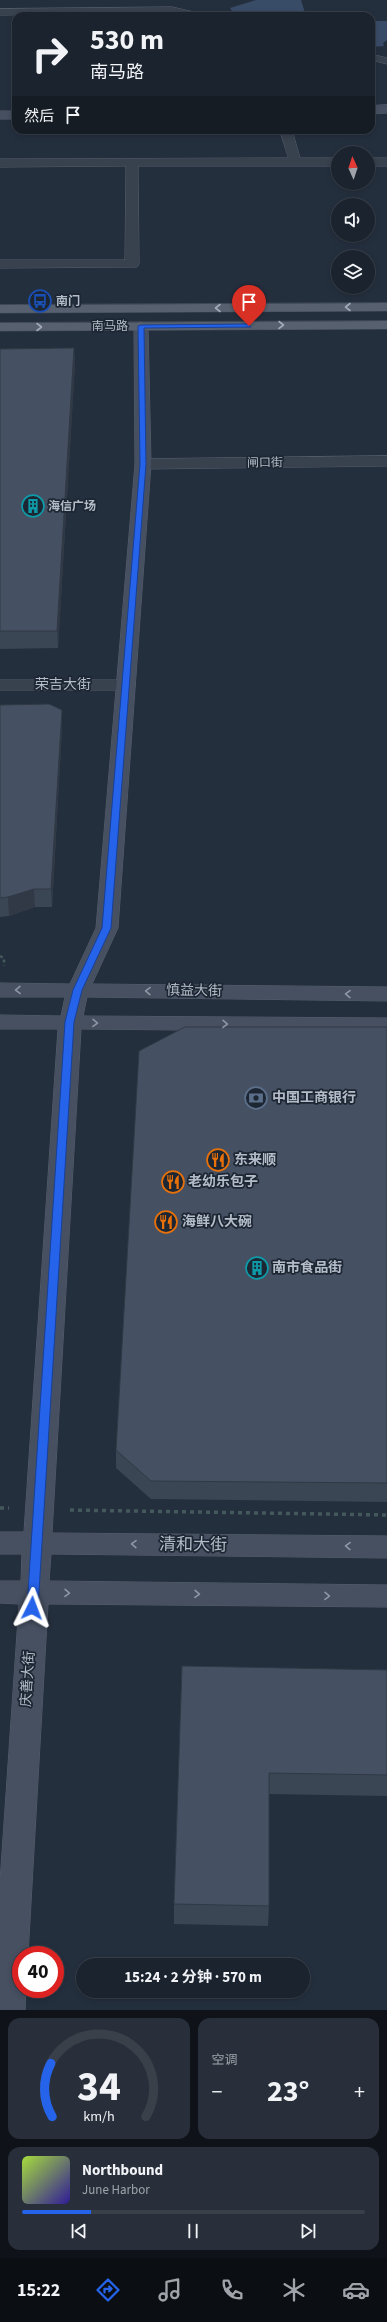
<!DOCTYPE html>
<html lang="zh">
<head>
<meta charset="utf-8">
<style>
  body { margin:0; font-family:"Source Sans 3","Noto Sans SC",sans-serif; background:#282f3a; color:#f1f3f6; height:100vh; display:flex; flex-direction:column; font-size:15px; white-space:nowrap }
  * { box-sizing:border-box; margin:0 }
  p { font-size:13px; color:#a0a4aa }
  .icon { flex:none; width:22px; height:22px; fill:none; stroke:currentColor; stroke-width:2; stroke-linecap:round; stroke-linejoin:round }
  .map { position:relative; height:2010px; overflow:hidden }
  .drawer { display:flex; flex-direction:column; gap:8px; padding:8px; background:#0f1319; flex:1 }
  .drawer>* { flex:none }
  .banner { position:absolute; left:12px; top:12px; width:363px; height:122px; border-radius:12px; box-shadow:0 2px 6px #0003,0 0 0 1px #39404a; background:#1b232e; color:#f1f3f6; overflow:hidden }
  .needle { width:26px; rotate:357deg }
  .controls { position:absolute; left:331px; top:146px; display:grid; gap:8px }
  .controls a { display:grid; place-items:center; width:44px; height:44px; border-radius:50%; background:#1b232e; box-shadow:0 2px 6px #0003,0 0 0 1px #39404a; font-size:20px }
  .speed { position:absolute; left:12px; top:1946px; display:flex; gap:8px; font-size:20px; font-weight:700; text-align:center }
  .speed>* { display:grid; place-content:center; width:52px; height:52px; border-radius:50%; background:#1b232e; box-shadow:0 2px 6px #0003,0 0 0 1px #39404a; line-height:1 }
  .speed .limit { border:6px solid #d22; background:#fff; color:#111 }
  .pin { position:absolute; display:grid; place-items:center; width:34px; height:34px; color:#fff; margin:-41px -17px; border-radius:50% 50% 50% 0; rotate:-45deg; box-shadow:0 0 4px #0007 }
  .pin .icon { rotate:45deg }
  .me { position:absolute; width:44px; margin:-22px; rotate:3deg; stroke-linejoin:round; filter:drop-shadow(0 0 3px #0008) }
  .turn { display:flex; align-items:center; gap:14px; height:84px; padding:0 12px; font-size:18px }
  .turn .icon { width:52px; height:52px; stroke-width:2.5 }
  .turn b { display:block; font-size:28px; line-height:34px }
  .then { display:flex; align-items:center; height:38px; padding:0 12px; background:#0003; gap:8px; font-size:15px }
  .big { font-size:30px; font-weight:700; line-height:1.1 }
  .drawer .tile { flex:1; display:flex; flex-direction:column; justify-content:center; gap:6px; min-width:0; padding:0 14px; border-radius:12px; background:#282f3a }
  .drawer .dial { align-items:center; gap:0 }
  .dial svg { height:104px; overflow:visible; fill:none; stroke:#39404a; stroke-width:7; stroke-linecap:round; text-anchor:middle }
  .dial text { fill:#f1f3f6; stroke:none }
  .song { display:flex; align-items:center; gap:12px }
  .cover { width:48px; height:48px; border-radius:6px; background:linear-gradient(135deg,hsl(80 70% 55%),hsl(250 70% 35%)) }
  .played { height:4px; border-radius:2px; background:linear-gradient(90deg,#2563eb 20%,#39404a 20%) }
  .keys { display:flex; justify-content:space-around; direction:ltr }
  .heat { display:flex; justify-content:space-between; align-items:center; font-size:22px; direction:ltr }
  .drawer .tiles { flex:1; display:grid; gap:8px; grid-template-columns:1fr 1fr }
  .tile:last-child { grid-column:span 2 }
  .trip { position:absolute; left:76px; top:1958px; width:234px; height:40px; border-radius:20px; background:#1b232e; box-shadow:0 2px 6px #0003,0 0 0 1px #39404a; font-weight:700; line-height:40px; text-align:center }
  .tab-bar { display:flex; height:64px; justify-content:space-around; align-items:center; background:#0b0e12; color:#a0a4aa }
  .tab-bar .icon { width:28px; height:28px }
  .tab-bar .selected { color:#2563eb }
  .tab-bar b { font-size:18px; color:#f1f3f6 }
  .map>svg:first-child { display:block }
  .water { fill:#394c67 }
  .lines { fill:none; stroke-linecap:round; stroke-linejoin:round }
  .street-casing { stroke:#565f6c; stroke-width:1 }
  .secondary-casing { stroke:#565f6c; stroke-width:1 }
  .primary-casing { stroke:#414a57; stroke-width:1 }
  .path-far1 { stroke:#44595c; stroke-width:2.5; stroke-dasharray:3 3; stroke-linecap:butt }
  .path { stroke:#44595c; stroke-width:3.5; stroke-dasharray:4 4; stroke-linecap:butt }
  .street { fill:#38414e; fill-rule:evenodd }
  .secondary { fill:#465061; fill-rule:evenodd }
  .primary { fill:#56606e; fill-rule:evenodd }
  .wall { fill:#3b4654 }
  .shaded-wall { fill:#303945 }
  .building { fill:#455162; stroke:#303945 }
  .oneway { stroke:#a1aab7 }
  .oneway2 { stroke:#8e96a5 }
  .route { fill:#2563eb; stroke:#184099 }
  .labels { text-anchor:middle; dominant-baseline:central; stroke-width:3.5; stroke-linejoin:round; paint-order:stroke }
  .far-poi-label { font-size:12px; font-weight:bold; fill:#b4bcc9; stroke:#1d2633; text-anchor:start }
  .far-street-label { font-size:12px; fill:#b4bcc9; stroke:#1d2633 }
  .street-label { font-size:14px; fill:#b4bcc9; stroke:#1d2633 }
  .poi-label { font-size:14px; font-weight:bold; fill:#b4bcc9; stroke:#1d2633; text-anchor:start }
  .near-street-label { font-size:17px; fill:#b4bcc9; stroke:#1d2633 }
</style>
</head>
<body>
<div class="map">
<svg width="387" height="2010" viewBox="0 0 387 2010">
  <rect width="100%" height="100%" fill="#242f3e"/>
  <path class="water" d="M 256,0 L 301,0 L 306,16 L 259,16 L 232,11 L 230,8 Z
    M 371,21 L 387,21 L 387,40 L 383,43 L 384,46 L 371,47 Z"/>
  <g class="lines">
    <g class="street-casing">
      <path id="street" d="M 172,7 L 203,14 L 204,16 L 185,16 L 172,13 L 0,15 L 0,9 Z
        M 371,54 L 387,58 L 387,64 L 371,60 Z
        M 280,130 L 292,130 L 300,158 L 338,158 L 338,166 L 138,166 L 139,264 L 137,267 L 0,268 L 0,260 L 125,260 L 126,166 L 0,167 L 0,159 L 288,158 Z
        M 368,158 L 387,158 L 387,166 L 368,166 Z
        M 387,456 L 387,466 L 143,469 L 137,467 L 135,464 L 137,461 L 143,459 Z
        M 0,680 L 126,680 L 132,681 L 135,685 L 132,689 L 126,690 L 0,690 Z"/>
    </g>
    <g class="secondary-casing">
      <path id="secondary" d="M 387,105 L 387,113 L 371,114 L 371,106 Z
        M 0,111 L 16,111 L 16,119 L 0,119 Z
        M 141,322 L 148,326 L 151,464 L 118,928 L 92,984 L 387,987 L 387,1001 L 87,997 L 83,1016 L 387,1018 L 387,1032 L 81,1029 L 52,1533 L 387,1536 L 387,1558 L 51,1554 L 49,1581 L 387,1585 L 387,1607 L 48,1604 L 28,1955 L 21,1955 L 21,1989 L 26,1989 L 25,2010 L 0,2010 L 0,1882 L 19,1604 L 0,1603 L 0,1581 L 21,1581 L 22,1554 L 0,1554 L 0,1532 L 24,1532 L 58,1029 L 0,1029 L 0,1015 L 61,1016 L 65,997 L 0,997 L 0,983 L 70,984 L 96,928 L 135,464 L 134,326 Z"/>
    </g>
    <g class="primary-casing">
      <path id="primary" d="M 387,303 L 387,311 L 0,313 L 0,305 Z
        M 387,321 L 387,329 L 0,331 L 0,323 Z"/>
    </g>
    <path class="path-far1" d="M 0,956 L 4,958 L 4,966"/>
    <path class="path" d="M 0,1508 L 9,1508
      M 70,1510 L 387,1515"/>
    <use href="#street" class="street"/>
    <use href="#secondary" class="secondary"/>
    <use href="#primary" class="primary"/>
  </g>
  <path class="wall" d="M 74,348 L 75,363 L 58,648 L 0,649 L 0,349 Z
    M 0,705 L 62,728 L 52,907 L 35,907 L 9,916 L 0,917 Z
    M 387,1027 L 387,1502 L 151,1499 L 116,1468 L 116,1450 Z
    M 182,1666 L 387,1670 L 387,1796 L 269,1794 L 269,1906 L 268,1926 L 174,1924 L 174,1904 Z"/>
  <path class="shaded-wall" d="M 74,348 L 75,363 L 58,648 L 57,631 Z
    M 62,710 L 62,728 L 52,907 L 51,889 Z
    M 34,889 L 35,907 L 9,916 L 8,897 Z"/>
  <path class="building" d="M 74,348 L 57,631 L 0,631 L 0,349 Z
    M 49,704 L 62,710 L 51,889 L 34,889 L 8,897 L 0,898 L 0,705 Z
    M 185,1027 L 387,1027 L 387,1483 L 151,1481 L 116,1450 L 139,1051 Z
    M 182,1666 L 387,1670 L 387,1775 L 269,1773 L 269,1906 L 174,1904 Z"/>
  <defs><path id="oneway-chevron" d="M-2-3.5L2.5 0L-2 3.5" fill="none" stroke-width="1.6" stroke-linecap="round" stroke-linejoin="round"/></defs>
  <g class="oneway">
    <use href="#oneway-chevron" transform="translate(348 307) rotate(180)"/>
    <use href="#oneway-chevron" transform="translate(218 308) rotate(180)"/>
    <use href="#oneway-chevron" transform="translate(281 325)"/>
    <use href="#oneway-chevron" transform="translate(39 327)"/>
  </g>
  <g class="oneway2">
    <use href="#oneway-chevron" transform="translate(18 990) rotate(179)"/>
    <use href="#oneway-chevron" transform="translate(148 991) rotate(-179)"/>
    <use href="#oneway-chevron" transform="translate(348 994) rotate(-179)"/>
    <use href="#oneway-chevron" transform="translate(95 1023) rotate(1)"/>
    <use href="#oneway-chevron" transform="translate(225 1024) rotate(1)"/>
    <use href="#oneway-chevron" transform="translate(134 1544) rotate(-179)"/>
    <use href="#oneway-chevron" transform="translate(348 1546) rotate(-179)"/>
    <use href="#oneway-chevron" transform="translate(67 1593) rotate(1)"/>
    <use href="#oneway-chevron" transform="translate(197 1594) rotate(1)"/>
    <use href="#oneway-chevron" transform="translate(327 1596) rotate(1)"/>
  </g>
  <path class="route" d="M 249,324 L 251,327 L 144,328 L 146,464 L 111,928 L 82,990 L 74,1022 L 38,1608 L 32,1613 L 27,1608 L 65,1022 L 73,990 L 102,928 L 140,464 L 138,326 L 141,325 Z"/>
  <defs>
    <g id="bus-ring" transform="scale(1.15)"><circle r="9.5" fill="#1d2633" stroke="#1a4fb4" stroke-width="1.5"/><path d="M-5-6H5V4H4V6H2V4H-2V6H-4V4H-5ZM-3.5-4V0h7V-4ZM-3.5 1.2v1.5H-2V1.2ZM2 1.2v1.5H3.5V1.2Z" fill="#1a4fb4"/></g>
    <g id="building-ring" transform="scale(1.15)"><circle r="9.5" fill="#1d2633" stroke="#0f9aa8" stroke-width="1.5"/><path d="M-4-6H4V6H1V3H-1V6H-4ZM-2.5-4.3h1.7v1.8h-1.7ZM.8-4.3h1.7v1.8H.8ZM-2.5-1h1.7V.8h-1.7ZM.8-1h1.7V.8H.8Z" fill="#0f9aa8"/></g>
    <g id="bank-ring" transform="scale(1.15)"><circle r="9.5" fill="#1d2633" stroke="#5c6f8a" stroke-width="1.5"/><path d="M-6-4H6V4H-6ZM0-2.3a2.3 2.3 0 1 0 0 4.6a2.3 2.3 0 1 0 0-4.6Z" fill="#5c6f8a"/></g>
    <g id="restaurant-ring" transform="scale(1.15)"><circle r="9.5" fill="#1d2633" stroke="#e8710a" stroke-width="1.5"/><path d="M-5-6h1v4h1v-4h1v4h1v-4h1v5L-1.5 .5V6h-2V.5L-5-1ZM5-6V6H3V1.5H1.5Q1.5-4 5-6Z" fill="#e8710a"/></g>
  </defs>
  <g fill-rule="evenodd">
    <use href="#bus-ring" x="40" y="301"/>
    <use href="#building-ring" x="33" y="506"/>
    <use href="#bank-ring" x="256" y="1098"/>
    <use href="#restaurant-ring" x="218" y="1160"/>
    <use href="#restaurant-ring" x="173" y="1182"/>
    <use href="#restaurant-ring" x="166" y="1222"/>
    <use href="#building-ring" x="257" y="1268"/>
  </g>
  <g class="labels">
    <g class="far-poi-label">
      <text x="56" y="301">南门</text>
      <text x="48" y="506">海信广场</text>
    </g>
    <g class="far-street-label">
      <text x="110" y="326">南马路</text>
      <text transform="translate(265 463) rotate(-1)">闸口街</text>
    </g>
    <g class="street-label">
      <text x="63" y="685">荣吉大街</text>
      <text transform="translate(194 991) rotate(1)">慎益大街</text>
      <text transform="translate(28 1679) rotate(-86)">庆善大街</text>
    </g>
    <g class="poi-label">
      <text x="272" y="1098">中国工商银行</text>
      <text x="234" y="1160">东来顺</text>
      <text x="188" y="1182">老幼乐包子</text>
      <text x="182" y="1222">海鲜八大碗</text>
      <text x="272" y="1268">南市食品街</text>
    </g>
    <g class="near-street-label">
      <text transform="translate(193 1545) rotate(1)">清和大街</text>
    </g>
  </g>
</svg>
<div class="controls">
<a><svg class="needle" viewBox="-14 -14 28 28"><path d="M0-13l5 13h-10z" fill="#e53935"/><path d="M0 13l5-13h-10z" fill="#a0a4aa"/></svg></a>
<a><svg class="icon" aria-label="sound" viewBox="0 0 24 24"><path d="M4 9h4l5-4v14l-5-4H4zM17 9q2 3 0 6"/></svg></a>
<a><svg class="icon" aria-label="layers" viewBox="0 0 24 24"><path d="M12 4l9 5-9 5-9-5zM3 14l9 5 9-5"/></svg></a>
</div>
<div class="speed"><div class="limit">40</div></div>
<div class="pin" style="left:249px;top:326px;background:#d93025"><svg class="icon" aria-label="arrive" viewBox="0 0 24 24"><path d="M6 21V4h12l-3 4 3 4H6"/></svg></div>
<svg class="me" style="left:32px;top:1608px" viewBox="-20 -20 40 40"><path d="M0-17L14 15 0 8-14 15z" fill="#2563eb" stroke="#fff" stroke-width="4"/></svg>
<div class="trip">15:24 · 2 分钟 · 570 m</div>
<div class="banner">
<div class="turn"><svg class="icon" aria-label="right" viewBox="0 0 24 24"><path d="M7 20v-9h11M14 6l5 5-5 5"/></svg><div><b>530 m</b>南马路</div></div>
<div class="then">然后<svg class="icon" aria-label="arrive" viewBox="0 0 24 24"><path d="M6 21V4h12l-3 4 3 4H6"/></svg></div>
</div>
</div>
<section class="drawer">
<div class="tiles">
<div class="tile dial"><svg viewBox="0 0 100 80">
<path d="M14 69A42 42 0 1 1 86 69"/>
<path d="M14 69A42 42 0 0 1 13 28" stroke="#2563eb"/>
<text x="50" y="56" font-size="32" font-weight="700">34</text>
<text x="50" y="72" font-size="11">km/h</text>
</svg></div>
<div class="tile"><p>空调</p>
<div class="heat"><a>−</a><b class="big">23°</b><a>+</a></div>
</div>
<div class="tile">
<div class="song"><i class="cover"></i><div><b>Northbound</b><p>June Harbor</p></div></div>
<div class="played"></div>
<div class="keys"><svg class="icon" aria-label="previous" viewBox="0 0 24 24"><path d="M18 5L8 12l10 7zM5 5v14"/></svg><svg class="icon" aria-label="pause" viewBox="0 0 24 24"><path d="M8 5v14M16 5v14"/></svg><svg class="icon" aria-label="next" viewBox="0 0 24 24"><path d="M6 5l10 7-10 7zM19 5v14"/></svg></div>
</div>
</div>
</section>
<nav class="tab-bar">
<b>15:22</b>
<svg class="icon selected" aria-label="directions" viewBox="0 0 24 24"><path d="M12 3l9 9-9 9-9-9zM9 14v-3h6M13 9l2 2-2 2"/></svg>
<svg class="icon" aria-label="music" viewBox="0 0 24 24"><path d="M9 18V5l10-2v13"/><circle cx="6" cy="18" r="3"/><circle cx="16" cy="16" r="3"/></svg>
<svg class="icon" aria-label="phone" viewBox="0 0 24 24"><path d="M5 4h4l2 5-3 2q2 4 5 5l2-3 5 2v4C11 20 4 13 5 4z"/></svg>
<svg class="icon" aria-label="climate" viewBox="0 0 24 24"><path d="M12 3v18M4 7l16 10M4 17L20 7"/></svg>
<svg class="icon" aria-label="car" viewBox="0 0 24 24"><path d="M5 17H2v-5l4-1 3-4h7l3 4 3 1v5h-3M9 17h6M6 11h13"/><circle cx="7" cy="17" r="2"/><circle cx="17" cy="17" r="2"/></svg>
</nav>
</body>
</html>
